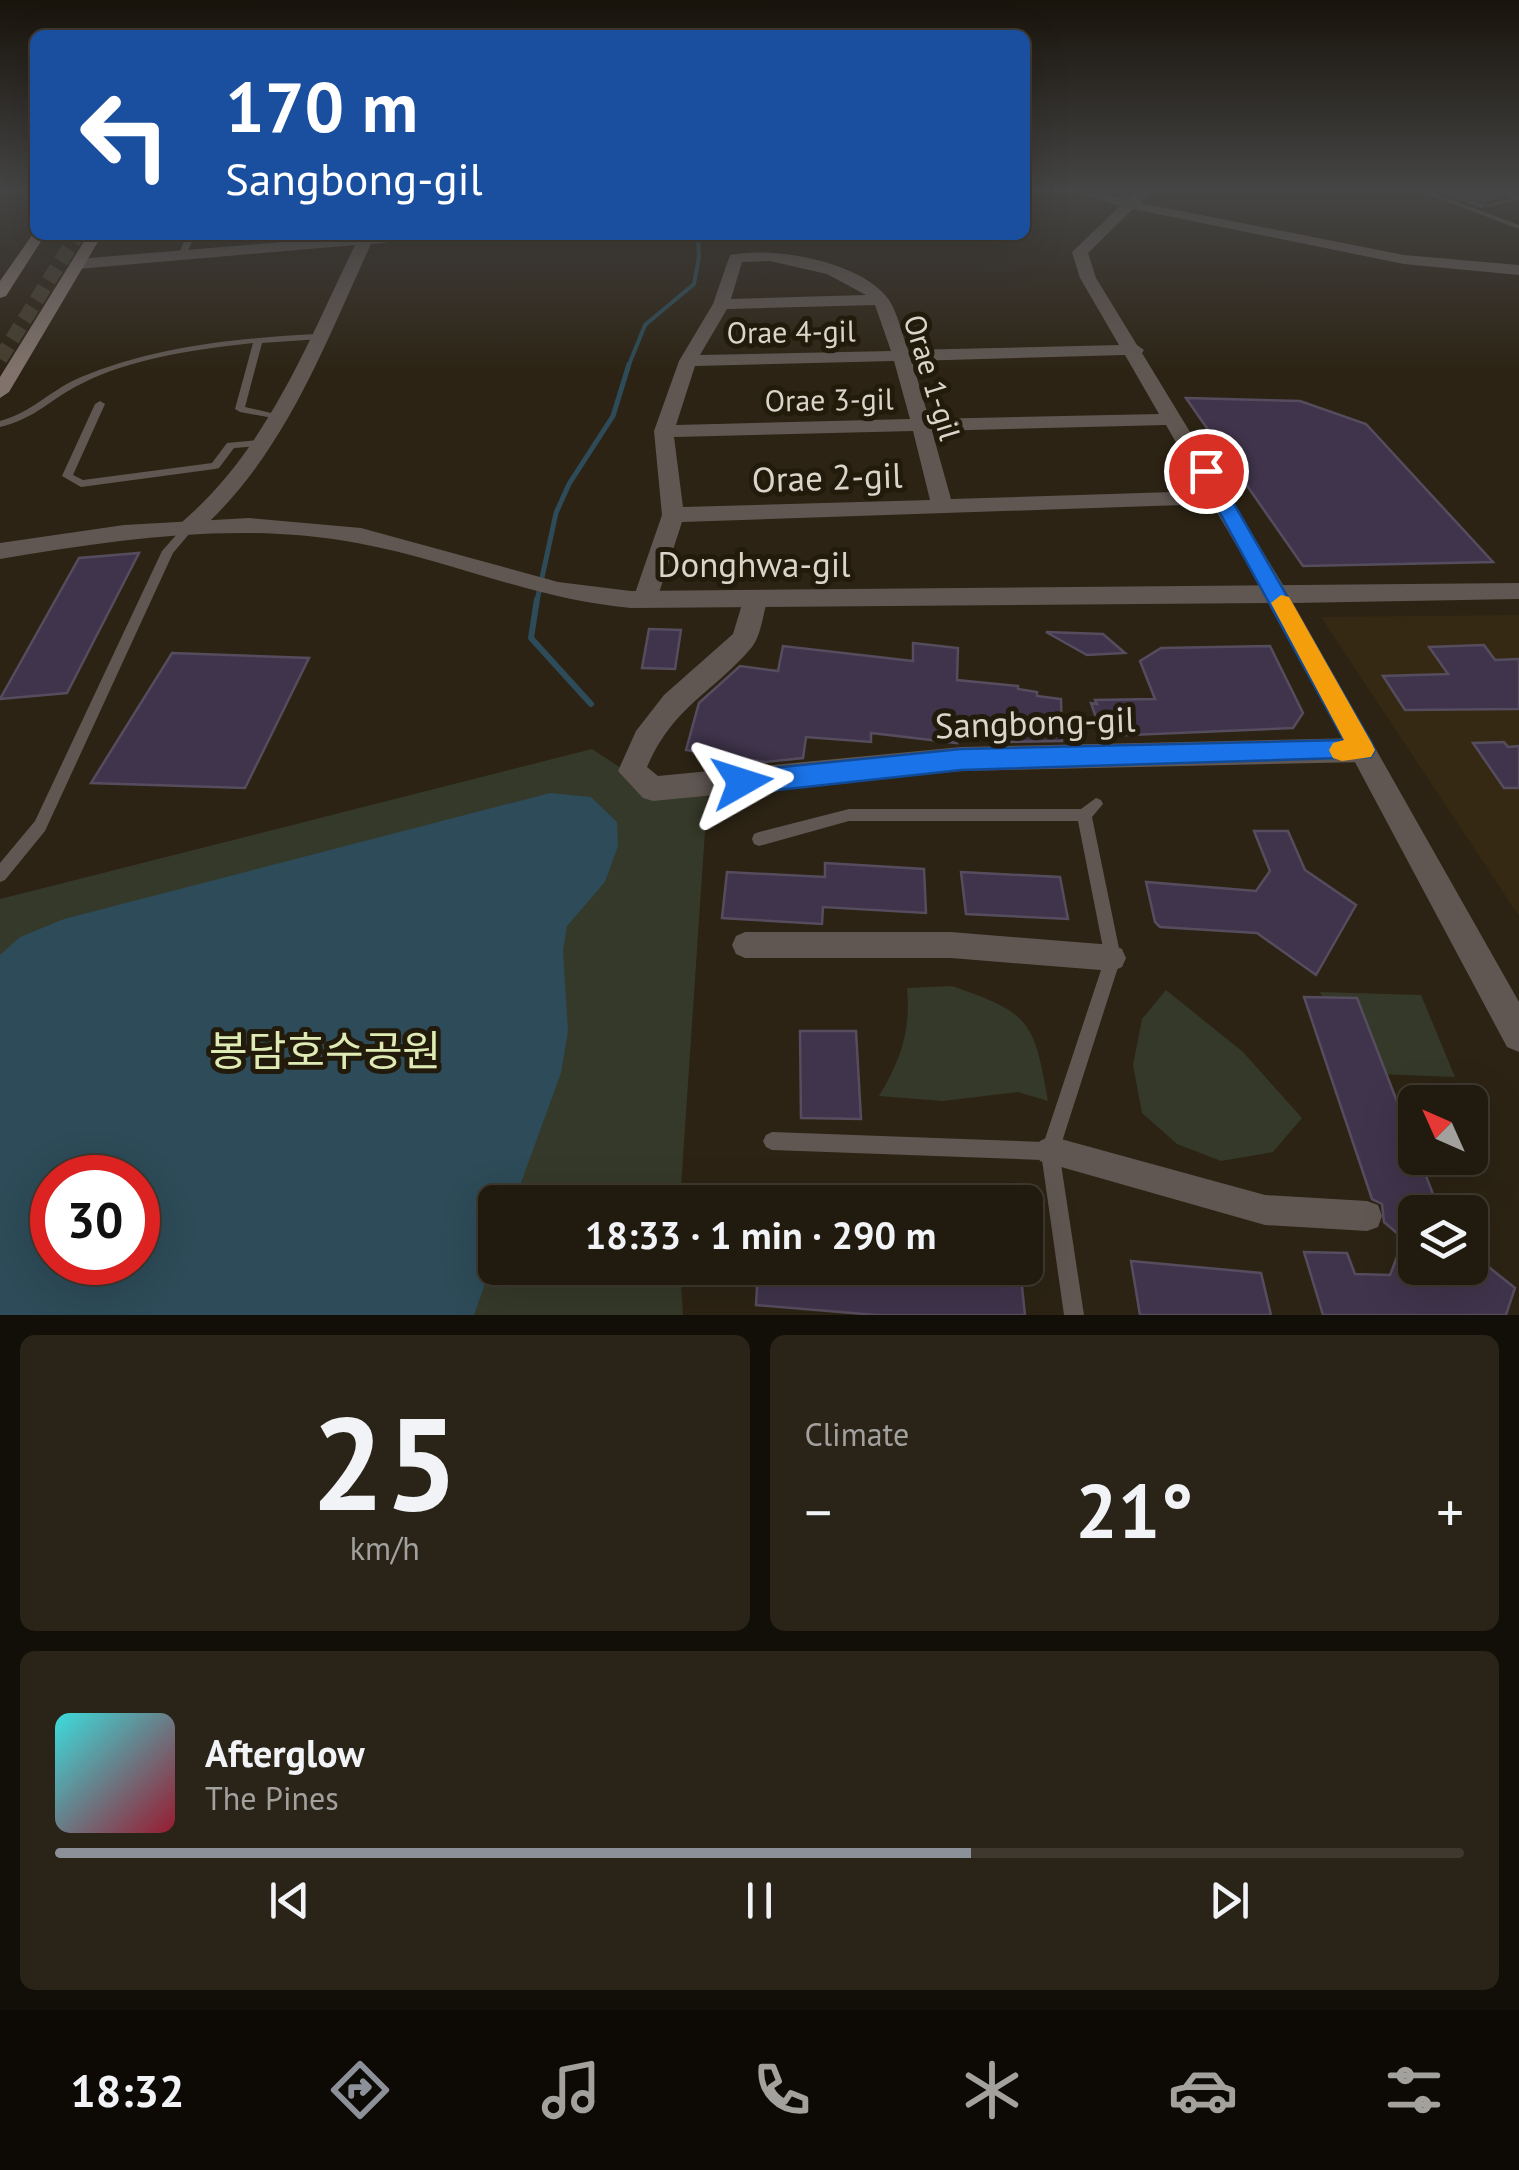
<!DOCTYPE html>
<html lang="en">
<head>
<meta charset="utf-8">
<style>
  body { margin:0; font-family:"PT Sans","Noto Sans KR",sans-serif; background:#292318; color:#f1f3f6; height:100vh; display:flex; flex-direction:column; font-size:38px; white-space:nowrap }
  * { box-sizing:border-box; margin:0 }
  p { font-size:32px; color:#a2a19e }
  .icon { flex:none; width:55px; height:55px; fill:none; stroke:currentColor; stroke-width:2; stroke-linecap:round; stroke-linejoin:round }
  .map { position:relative; height:1315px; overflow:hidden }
  .drawer { display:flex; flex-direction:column; gap:20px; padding:20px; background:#120e08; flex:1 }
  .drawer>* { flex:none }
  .hud { position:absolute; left:30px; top:30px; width:1000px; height:210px; border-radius:15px; box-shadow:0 10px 40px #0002,0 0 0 2px #3e382f; background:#1a4fa0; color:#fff; overflow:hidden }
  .needle { width:65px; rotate:315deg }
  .fabs { position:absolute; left:1398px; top:1085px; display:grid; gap:20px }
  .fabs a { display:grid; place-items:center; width:90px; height:90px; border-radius:15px; background:#211a0f; box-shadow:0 10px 40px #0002,0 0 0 2px #3e382f; font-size:50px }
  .speed { position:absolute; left:30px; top:1155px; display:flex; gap:20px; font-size:50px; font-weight:700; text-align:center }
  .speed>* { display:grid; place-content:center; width:130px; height:130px; border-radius:50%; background:#211a0f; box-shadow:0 10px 40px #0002,0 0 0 2px #3e382f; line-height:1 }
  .speed .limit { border:15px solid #d22; background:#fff; color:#111 }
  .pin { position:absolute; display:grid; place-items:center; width:85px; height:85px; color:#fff; margin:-42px; border:5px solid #fff; border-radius:50%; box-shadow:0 2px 10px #0007 }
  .me { position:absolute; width:110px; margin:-55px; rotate:84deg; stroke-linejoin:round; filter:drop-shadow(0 0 8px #0008) }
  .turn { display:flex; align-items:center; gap:35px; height:210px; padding:0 30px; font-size:45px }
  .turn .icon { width:130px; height:130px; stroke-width:2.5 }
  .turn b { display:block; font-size:70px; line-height:85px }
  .big { font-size:75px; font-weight:600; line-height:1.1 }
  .drawer .tile { flex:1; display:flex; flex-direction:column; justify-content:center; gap:15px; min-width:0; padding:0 35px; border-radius:15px; background:#292318 }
  .drawer .dial { align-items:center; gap:0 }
  .dial b { font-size:130px; line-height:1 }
  .song { display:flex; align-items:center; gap:30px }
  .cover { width:120px; height:120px; border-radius:15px; background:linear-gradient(135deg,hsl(180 70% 55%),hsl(350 70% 35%)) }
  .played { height:10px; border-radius:5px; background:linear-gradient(90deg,#8c9099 65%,#3e382f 65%) }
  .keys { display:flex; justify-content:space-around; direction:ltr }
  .heat { display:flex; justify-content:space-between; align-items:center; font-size:55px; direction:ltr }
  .drawer .tiles { flex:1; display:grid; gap:20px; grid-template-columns:1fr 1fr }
  .tile:last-child { grid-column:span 2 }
  .trip { position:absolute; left:478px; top:1185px; width:565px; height:100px; border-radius:15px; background:#211a0f; box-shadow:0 10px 40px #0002,0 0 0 2px #3e382f; font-weight:600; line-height:100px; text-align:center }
  .dock { display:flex; height:160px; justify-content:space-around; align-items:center; background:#0d0a06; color:#a2a19e }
  .dock .icon { width:70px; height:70px }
  .dock .on { color:#8c9099 }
  .dock b { font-size:45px; color:#f1f3f6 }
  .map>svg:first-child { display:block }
  .built { fill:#362913 }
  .green { fill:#353929; fill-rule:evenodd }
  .water { fill:#2d4b58; fill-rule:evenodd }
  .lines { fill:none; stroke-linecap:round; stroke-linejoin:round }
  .stream-far2 { stroke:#2d4b58; stroke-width:4 }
  .stream-far1 { stroke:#2d4b58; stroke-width:5 }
  .stream { stroke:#2d4b58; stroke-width:6 }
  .building { fill:#3f344b; stroke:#554d5e; stroke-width:2.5 }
  .secondary-tunnel { stroke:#463e2f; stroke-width:15; stroke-dasharray:15 8; stroke-linecap:butt }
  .service { fill:#605752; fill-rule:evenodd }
  .pedestrian { fill:#605752; fill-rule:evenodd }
  .minor { fill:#605752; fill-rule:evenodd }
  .tertiary { fill:#605752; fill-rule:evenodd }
  .secondary { fill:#81736c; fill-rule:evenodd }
  .route { fill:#1a73e8; stroke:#114b97; stroke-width:2.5 }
  .slow { fill:#f59e0b }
  .labels { text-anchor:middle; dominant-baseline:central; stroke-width:10; stroke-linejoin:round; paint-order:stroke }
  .far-street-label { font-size:30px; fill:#dad4ca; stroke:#221a0a }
  .street-label { font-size:35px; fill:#dad4ca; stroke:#221a0a }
  .near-park-label { font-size:42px; fill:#dfebb5; stroke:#221a0a }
</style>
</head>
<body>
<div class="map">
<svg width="1519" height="1315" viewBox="0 0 1519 1315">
  <rect width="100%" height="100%" fill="#2c2314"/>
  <path class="built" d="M 1519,615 L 1519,916 L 1321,617 Z"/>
  <path class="green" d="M 592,749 L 653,789 L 708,786 L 680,1202 L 495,1202 L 495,1268 L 680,1268 L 683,1315 L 0,1315 L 0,899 ZM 52,1178 L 138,1178 L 138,1262 L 52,1262 Z
    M 952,986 C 1030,1013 1034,1020 1048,1101 L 1018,1092 L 943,1101 L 879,1096 C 901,1060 911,1030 907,988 Z
    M 1166,990 L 1243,1052 L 1302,1118 L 1273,1152 L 1221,1161 L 1177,1144 L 1142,1113 L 1133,1065 L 1142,1019 Z
    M 1320,992 L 1421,995 L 1455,1077 L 1351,1073 Z"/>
  <path class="water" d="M 550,793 L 591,797 L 617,822 L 618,846 L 605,882 L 567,926 L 563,951 L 568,1031 L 561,1073 L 514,1202 L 495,1202 L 495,1255 L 474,1315 L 0,1315 L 0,955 L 20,937 L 64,919 ZM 52,1178 L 138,1178 L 138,1262 L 52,1262 Z"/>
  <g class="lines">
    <path class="stream-far2" d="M 628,367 L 645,325 L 694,284 L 699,257 L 698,235"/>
    <path class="stream-far1" d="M 537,601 L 556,513 L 569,484 L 613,416 L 629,364"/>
    <path class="stream" d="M 537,599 L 531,638 L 591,704"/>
  </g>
  <path class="building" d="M 1432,188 L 1490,188 L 1502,197 L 1485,201 L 1482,207 Z
    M 1186,398 L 1300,401 L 1366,424 L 1493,562 L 1303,566 Z
    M 139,553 L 67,693 L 0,699 L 79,558 Z
    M 649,629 L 681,630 L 675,669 L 642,668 Z
    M 1046,632 L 1103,634 L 1125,653 L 1087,655 Z
    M 913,643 L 958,648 L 957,680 L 1018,686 L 1018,689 L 1037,692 L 1037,696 L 1061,699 L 1062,741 L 1007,742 L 957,735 L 957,743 L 871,733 L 871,742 L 806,737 L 803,758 L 765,762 L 686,750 L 699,703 L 740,666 L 778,671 L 783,646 L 913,661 Z
    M 1484,645 L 1495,660 L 1519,659 L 1519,709 L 1405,710 L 1383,676 L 1448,674 L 1429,647 Z
    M 1270,646 L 1303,713 L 1293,728 L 1107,736 L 1104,729 L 1100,729 L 1091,703 L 1097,704 L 1095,700 L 1155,699 L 1140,661 L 1161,648 Z
    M 172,653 L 309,658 L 245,788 L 91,783 Z
    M 1504,742 L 1508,747 L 1519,746 L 1519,788 L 1504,788 L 1473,743 Z
    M 1254,831 L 1288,831 L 1305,870 L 1356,905 L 1316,975 L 1257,933 L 1160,927 L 1155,922 L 1146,882 L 1256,891 L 1270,871 Z
    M 825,863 L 924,869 L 926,913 L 823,907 L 822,924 L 722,918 L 727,872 L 825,877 Z
    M 961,872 L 1060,877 L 1068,919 L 966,914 Z
    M 1304,997 L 1357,998 L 1415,1148 L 1415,1158 L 1419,1158 L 1440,1212 L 1415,1212 L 1415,1268 L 1470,1268 L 1470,1252 L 1515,1288 L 1506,1315 L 1323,1315 L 1304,1252 L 1347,1253 L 1355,1274 L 1390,1275 L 1404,1239 L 1384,1222 L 1382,1204 L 1372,1199 Z
    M 800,1031 L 856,1031 L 861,1119 L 801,1118 Z
    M 1131,1261 L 1261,1273 L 1271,1315 L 1140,1315 Z
    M 758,1268 L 1020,1268 L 1025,1315 L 876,1315 L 756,1305 Z"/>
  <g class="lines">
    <path class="secondary-tunnel" d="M 0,359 L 77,235"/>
    <path class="service" d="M 1411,188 L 1420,188 L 1519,225 L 1519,229 Z
      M 1493,188 L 1502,188 L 1519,195 L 1519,200 L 1486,207 L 1486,205 L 1512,198 Z
      M 187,235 L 195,235 L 185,257 L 179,257 L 178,255 Z
      M 317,334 L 320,335 L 320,339 L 262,343 L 245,407 L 284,416 L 284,420 L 240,412 L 235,409 L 253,343 C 198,349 131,358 81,384 C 50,399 37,418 0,427 L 0,421 C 31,413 52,389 81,377 C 155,346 239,338 317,334 Z
      M 100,401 L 105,404 L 73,475 L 83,480 L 212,463 L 227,443 L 260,440 L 265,443 L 260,446 L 234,448 L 219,468 L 215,469 L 81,487 L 62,476 L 95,404 Z
      M 190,523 L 195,527 L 173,553 L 45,831 L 5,880 L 0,882 L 0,863 L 35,821 L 162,551 L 186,524 Z
      M 1096,798 L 1101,800 L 1103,804 L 1092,817 L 1121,958 L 1059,1151 L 1084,1315 L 1064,1315 L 1042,1160 L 772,1150 L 766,1147 L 763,1141 L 766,1135 L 772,1132 L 1044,1142 L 1105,958 L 1078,821 L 849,821 L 759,846 L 754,844 L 752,839 L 754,834 L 759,832 L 849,809 L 1081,809 Z"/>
    <path class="pedestrian" d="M 745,932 L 951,932 L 1113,945 L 1122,949 L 1126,958 L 1122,967 L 1113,971 L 951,958 L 745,958 L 736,954 L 732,945 L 736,936 Z
      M 1050,1136 L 1265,1195 L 1367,1201 L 1378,1205 L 1382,1216 L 1378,1227 L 1367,1231 L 1265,1225 L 1040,1161 L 1035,1151 L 1040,1141 Z"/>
    <path class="minor" d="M 1059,188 L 1082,188 L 1127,200 L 1139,188 L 1154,188 L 1140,203 L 1404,255 L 1519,265 L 1519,275 L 1404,264 L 1133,209 L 1088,253 L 1096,278 L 1137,345 L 1144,350 L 1142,353 L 1288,593 L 1284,599 L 1268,599 L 1212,504 L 682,522 L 657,599 L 645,608 L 637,605 L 633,599 L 662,515 L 654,431 L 679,361 L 713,304 L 730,255 C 772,246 862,261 889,300 C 898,314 902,334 908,350 L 1119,345 L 1080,278 L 1072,252 L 1120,206 ZM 770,261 L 827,274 L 866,295 L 731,299 L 742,262 ZM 875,305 L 891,351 L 700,355 L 727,309 ZM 1125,355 L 1159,414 L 929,419 L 912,361 ZM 894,361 L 910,419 L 676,425 L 695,366 ZM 1166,425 L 1204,491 L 951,499 L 932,431 ZM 913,431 L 930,500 L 683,507 L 674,437 Z
      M 367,235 L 426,235 L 419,239 L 371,244 C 324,346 284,456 198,532 L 182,532 L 179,527 L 182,522 C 267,449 307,344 355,245 L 77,269 L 69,264 L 77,259 Z
      M 755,592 L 767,601 C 763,615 761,635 752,647 C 713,693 673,706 647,767 L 658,776 L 961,747 L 1362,738 L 1372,742 L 1376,750 L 1372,758 L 1362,762 L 961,771 L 653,801 L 643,798 L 618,771 L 636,731 L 664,695 L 733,634 L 743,601 Z"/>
    <path class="tertiary" d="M 249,518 L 361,528 L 558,582 L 631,591 L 1519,583 L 1519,599 L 1293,603 L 1519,1002 L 1519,1052 L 1507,1047 L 1270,603 L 631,608 C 536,600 450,560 357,543 C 238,521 118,539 0,559 L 0,543 L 124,525 Z"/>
    <path class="secondary" d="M 35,231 L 35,235 L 45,235 L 6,296 L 0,298 L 0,281 Z
      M 88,235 L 102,235 L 9,392 L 0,398 L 0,377 Z"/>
  </g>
  <linearGradient id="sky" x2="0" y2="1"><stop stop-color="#18130b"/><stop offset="0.51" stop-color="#454545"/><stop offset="1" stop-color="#454545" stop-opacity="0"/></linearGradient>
  <rect width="1519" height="372" fill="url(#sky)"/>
  <path class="route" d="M 1206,465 L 1215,471 L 1371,742 L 1375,750 L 1371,757 L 961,770 L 742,794 L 733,790 L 729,782 L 733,775 L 742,771 L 961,749 L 1344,740 L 1197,471 Z"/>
  <path class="slow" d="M 1281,595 L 1289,597 L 1371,742 L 1375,750 L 1371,757 L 1342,761 L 1333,758 L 1329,750 L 1333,743 L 1344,740 L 1271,603 Z"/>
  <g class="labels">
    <g class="far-street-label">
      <text transform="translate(791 331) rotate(-1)">Orae 4-gil</text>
      <text transform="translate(933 377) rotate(73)">Orae 1-gil</text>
      <text transform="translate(829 399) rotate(-1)">Orae 3-gil</text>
    </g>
    <g class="street-label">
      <text transform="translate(827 477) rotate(-2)">Orae 2-gil</text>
      <text x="754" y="564">Donghwa-gil</text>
      <text transform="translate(1035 722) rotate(-2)">Sangbong-gil</text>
    </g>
    <g class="near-park-label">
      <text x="325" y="1050">봉담호수공원</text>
    </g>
  </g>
</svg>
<div class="fabs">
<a><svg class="needle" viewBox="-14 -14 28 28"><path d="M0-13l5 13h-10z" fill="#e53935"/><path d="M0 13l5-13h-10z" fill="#a2a19e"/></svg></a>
<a><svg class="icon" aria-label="layers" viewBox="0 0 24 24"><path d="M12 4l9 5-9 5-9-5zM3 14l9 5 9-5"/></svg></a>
</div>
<div class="speed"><div class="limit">30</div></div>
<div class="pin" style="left:1206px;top:471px;background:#d93025"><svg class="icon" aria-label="arrive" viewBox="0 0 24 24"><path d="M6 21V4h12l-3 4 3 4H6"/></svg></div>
<svg class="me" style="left:742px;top:782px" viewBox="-20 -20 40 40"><path d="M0-17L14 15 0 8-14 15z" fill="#1a73e8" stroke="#fff" stroke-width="4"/></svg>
<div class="trip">18:33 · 1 min · 290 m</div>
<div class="hud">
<div class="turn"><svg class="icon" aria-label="left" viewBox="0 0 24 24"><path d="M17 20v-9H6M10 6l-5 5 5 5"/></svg><div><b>170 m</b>Sangbong-gil</div></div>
</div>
</div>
<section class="drawer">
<div class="tiles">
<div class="tile dial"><b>25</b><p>km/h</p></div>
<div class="tile"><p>Climate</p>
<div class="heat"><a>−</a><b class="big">21°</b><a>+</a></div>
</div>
<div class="tile">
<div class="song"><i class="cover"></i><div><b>Afterglow</b><p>The Pines</p></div></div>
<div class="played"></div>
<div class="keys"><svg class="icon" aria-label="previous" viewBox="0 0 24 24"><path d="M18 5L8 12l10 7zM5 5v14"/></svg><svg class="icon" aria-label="pause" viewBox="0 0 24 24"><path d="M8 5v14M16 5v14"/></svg><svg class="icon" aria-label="next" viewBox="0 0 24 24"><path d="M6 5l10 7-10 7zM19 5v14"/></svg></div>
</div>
</div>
</section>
<nav class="dock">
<b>18:32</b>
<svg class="icon on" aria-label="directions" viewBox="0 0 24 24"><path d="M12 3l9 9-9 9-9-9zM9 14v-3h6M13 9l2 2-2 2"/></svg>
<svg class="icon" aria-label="music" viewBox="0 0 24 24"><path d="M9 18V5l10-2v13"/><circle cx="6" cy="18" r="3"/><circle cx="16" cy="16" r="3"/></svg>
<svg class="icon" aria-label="phone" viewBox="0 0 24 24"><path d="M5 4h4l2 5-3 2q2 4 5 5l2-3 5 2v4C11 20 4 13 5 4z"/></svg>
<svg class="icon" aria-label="climate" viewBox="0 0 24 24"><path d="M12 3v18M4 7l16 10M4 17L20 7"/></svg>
<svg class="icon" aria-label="car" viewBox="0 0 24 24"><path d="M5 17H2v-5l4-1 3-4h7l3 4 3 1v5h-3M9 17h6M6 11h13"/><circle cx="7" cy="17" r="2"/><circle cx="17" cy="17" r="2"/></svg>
<svg class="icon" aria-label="filters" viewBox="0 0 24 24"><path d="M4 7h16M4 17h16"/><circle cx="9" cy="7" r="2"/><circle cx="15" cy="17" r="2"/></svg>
</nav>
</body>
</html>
